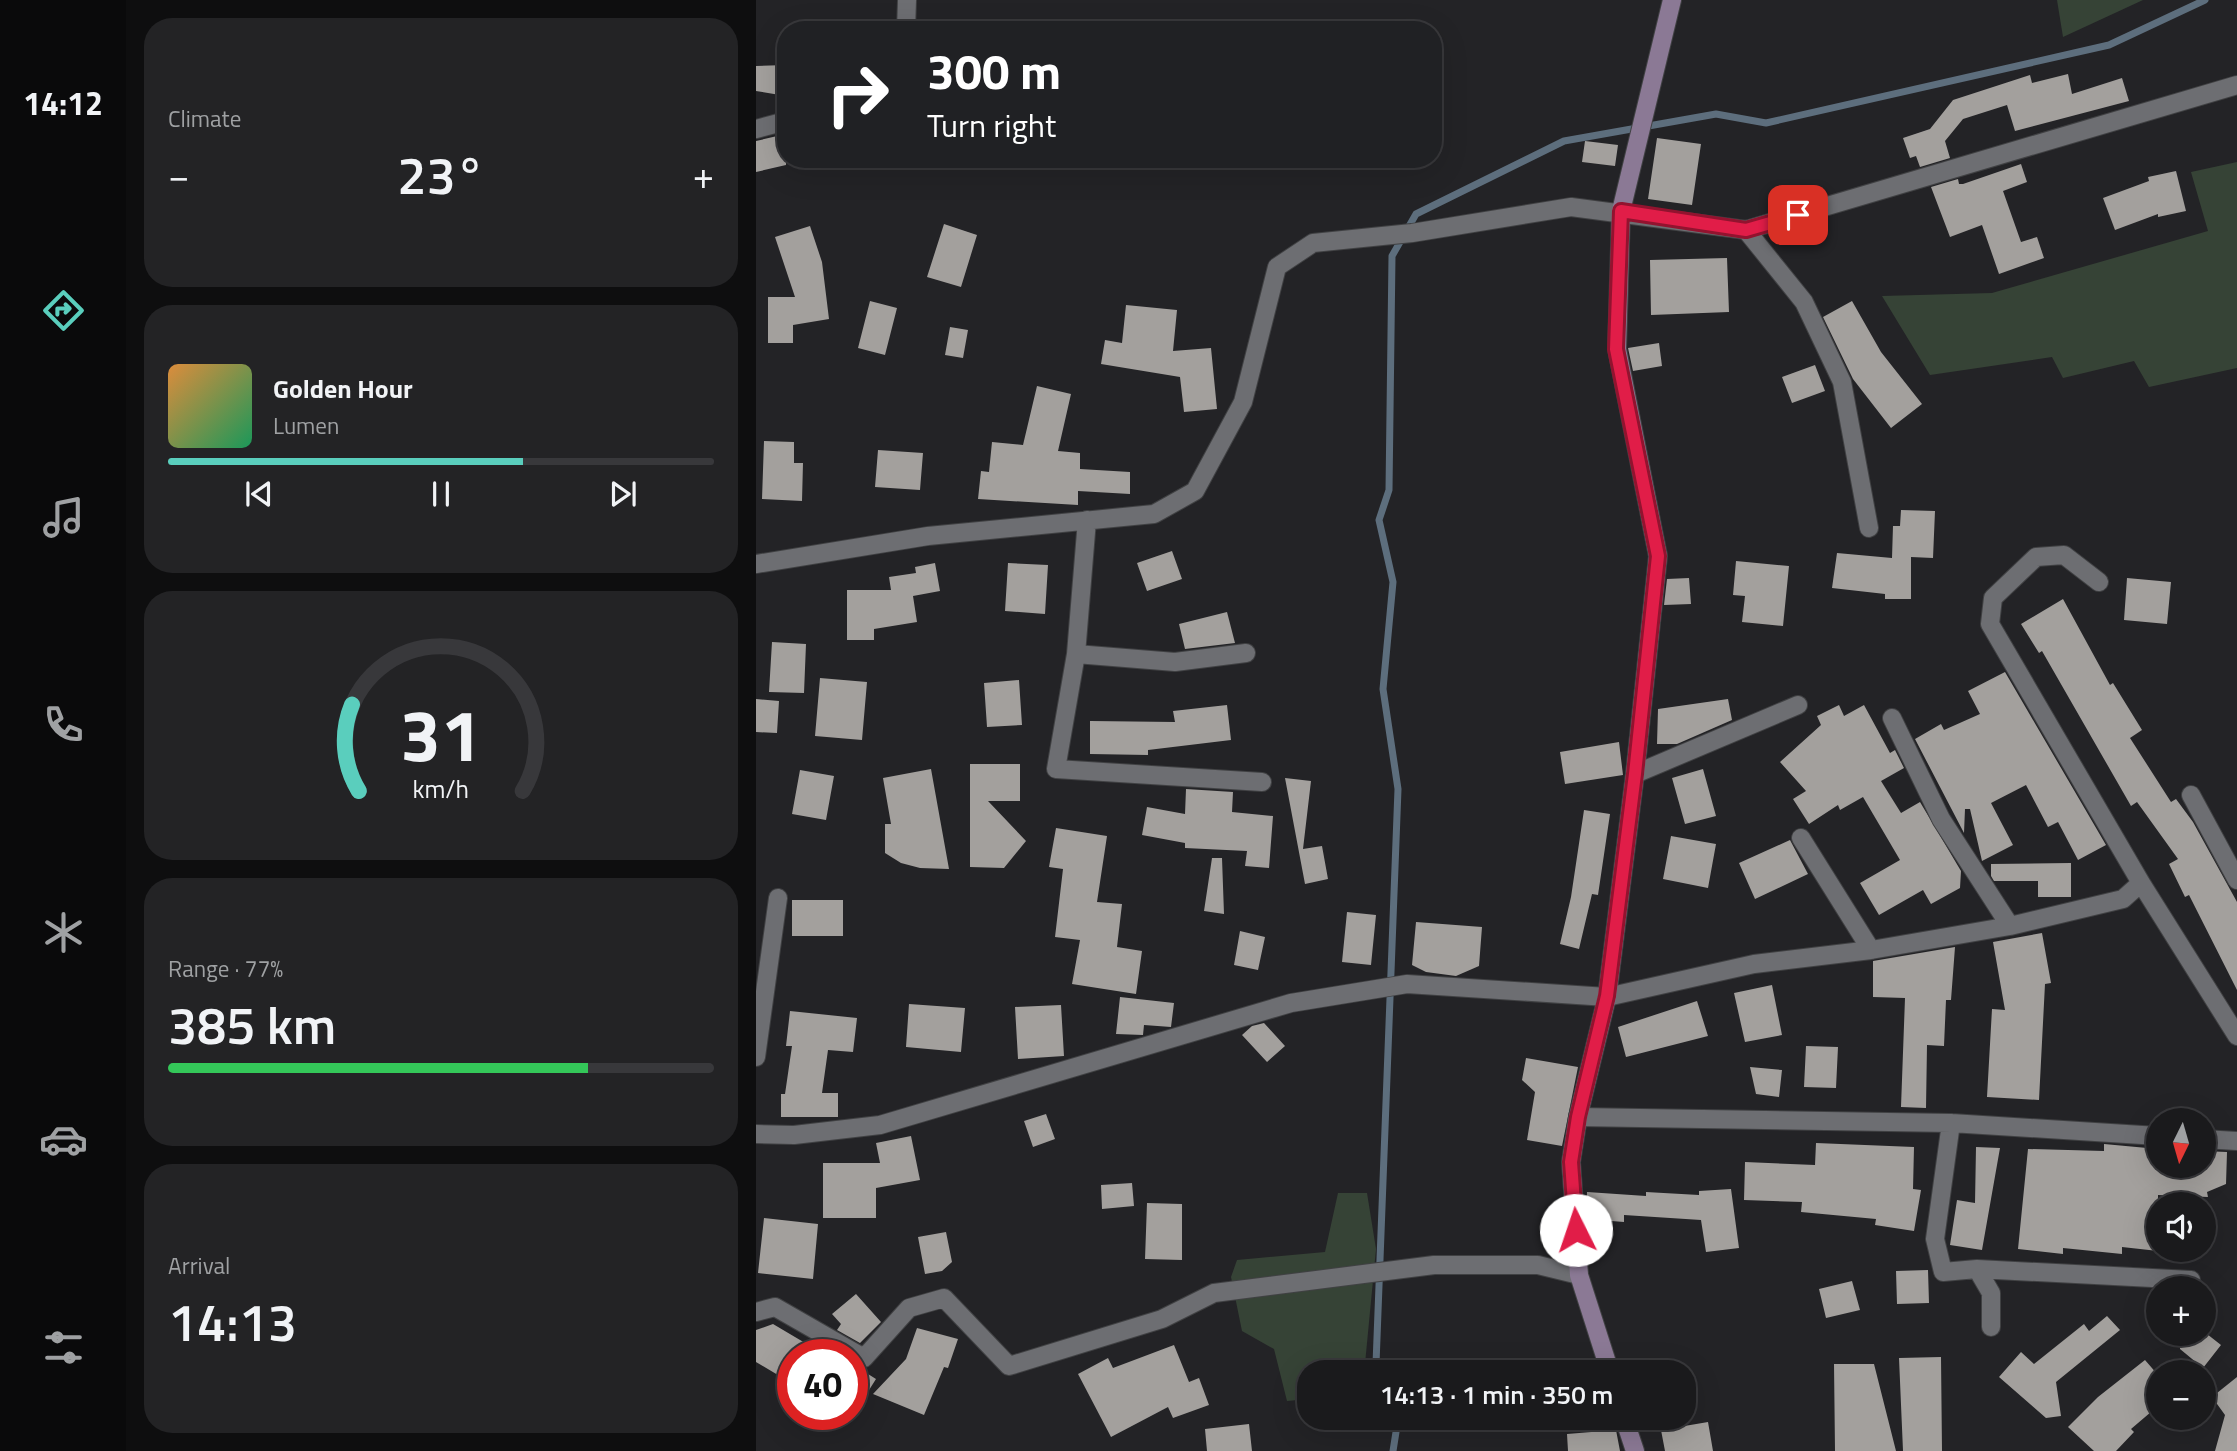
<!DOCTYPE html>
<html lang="en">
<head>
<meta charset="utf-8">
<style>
  body { margin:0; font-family:"Titillium Web",sans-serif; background:#232325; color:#f1f3f6; height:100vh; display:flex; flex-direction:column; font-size:26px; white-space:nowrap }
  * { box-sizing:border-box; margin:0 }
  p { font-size:23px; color:#9fa1a3 }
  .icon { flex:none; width:38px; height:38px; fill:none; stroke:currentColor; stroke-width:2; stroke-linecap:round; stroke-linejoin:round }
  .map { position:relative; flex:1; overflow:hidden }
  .side { display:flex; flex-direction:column; gap:18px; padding:18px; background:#0e0e0f; width:630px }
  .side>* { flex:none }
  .banner { position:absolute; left:21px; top:21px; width:665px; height:147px; border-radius:28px; box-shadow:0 7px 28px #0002,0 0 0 2px #38383b; background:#202124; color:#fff; overflow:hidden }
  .needle { width:46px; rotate:185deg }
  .controls { position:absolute; left:1390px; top:1108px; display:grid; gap:14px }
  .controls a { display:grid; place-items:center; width:70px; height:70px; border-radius:50%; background:#1a1a1c; box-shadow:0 7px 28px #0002,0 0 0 2px #38383b; font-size:35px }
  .speed { position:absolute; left:21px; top:1339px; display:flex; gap:14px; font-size:35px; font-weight:700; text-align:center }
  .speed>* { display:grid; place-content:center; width:91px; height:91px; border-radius:50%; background:#1a1a1c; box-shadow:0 7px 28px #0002,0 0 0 2px #38383b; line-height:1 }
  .speed .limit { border:10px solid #d22; background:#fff; color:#111 }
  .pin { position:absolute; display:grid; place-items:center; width:60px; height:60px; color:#fff; margin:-30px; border-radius:14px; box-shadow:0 4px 10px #0006 }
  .me { position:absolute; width:77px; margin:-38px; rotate:356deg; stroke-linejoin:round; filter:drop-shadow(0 0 5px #0008) }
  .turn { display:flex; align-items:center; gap:24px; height:147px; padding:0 35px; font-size:32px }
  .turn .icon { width:91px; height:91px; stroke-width:2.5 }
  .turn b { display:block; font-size:49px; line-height:60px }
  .big { font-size:52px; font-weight:600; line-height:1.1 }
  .side .widget { flex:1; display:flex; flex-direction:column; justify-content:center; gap:10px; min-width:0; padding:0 24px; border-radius:28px; background:#232325 }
  .side .dial { align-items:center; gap:0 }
  .dial svg { height:182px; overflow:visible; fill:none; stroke:#38383b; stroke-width:7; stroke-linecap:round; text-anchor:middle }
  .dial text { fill:#f1f3f6; stroke:none }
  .song { display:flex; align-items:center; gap:21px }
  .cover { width:84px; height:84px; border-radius:10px; background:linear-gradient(135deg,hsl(30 70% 55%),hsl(150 70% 35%)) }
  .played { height:7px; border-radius:4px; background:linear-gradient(90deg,#5acebd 65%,#38383b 65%) }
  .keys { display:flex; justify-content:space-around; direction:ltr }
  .heat { display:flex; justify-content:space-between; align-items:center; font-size:38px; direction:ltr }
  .charge { height:10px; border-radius:5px; background:linear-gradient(90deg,#34c759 77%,#38383b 0) }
  .trip { position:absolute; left:541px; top:1360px; width:399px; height:70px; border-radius:28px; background:#1a1a1c; box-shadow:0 7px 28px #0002,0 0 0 2px #38383b; font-weight:600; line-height:70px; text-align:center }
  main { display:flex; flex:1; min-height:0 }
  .tab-bar { display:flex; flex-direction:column; width:126px; justify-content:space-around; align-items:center; background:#0a0a0b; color:#9fa1a3 }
  .tab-bar .icon { width:49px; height:49px }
  .tab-bar .selected { color:#5acebd }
  .tab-bar b { font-size:32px; color:#f1f3f6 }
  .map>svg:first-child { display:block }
  .green { fill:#364336 }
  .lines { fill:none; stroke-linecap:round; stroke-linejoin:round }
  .stream { stroke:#5d6e7d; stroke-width:7 }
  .building { fill:#a3a09d }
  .street-casing { stroke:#404143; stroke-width:20 }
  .secondary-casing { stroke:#404143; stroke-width:20 }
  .street { stroke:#6d6e72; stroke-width:18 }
  .secondary { stroke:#8b7995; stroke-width:18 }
  .route-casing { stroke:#92132f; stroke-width:18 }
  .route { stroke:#e11d48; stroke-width:12 }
</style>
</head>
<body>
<main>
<nav class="tab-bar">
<b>14:12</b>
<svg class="icon selected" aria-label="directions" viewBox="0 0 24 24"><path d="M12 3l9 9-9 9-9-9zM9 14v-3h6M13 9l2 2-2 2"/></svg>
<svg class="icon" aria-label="music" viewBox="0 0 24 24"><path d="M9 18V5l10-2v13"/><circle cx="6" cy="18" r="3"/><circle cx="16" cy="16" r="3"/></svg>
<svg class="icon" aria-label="phone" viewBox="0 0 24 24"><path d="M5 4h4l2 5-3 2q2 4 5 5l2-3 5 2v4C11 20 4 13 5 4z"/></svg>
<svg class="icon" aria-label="climate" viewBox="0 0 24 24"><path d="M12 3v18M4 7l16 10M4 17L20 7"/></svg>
<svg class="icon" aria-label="car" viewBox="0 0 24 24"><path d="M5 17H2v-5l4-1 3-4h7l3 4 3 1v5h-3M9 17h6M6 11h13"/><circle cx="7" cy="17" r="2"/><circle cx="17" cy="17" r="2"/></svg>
<svg class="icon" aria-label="filters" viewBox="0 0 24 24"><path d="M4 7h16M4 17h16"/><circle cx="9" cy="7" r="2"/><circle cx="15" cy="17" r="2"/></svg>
</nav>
<section class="side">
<div class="widget"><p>Climate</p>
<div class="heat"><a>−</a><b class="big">23°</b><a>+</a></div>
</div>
<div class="widget">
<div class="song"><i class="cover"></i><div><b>Golden Hour</b><p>Lumen</p></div></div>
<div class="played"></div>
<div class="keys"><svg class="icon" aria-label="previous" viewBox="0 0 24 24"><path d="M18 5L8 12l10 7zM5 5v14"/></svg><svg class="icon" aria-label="pause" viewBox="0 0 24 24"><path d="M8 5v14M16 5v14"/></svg><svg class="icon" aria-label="next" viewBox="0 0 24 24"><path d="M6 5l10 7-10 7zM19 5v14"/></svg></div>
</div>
<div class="widget dial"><svg viewBox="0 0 100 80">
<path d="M14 69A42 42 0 1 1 86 69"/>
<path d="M14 69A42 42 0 0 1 11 31" stroke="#5acebd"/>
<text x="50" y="56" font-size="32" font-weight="700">31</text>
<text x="50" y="72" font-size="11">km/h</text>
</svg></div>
<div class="widget"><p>Range · 77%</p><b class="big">385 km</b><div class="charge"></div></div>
<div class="widget"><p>Arrival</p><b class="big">14:13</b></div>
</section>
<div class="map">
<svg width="1481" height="1451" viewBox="0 0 1481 1451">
  <rect width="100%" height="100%" fill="#232326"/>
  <path class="green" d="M 1301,0 L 1387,0 L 1307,37 Z
    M 1481,162 L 1481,368 L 1393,387 L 1378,361 L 1307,378 L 1296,357 L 1174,375 L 1126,296 L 1236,293 L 1452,231 L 1435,172 Z
    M 582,1193 L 611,1193 L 620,1249 L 609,1364 L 611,1372 L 553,1372 L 553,1399 L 531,1401 L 518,1349 L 486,1331 L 475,1277 L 481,1260 L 569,1252 Z"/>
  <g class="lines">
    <path class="stream" d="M 622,1372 L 620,1364 L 642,789 L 627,689 L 637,582 L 623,520 L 633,490 L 636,256 L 660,214 L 808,141 L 960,114 L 1010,123 L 1353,45 L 1449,0
      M 636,1418 L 640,1432 L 637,1451"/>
  </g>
  <path class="building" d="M 30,65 L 30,96 L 0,91 L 0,66 Z
    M 1312,74 L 1316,94 L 1366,78 L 1373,101 L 1259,131 L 1251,105 L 1207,119 L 1189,141 L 1194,158 L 1164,167 L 1160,156 L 1154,158 L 1147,138 L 1174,129 L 1197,100 L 1274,75 L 1276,83 Z
    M 30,134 L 30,165 L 0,172 L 0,141 Z
    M 901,138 L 945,144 L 936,205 L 892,199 Z
    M 829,141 L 862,145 L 859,166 L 826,162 Z
    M 1265,164 L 1271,182 L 1247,191 L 1265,242 L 1281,237 L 1288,258 L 1243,274 L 1226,225 L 1194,237 L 1175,187 L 1202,179 L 1203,184 L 1207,184 Z
    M 1420,171 L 1430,211 L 1402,217 L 1402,214 L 1359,230 L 1347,198 L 1393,181 L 1392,177 Z
    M 188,224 L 221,235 L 205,287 L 171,277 Z
    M 54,226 L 66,262 L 73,319 L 37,325 L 37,343 L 12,343 L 12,297 L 39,297 L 19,237 Z
    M 971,258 L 973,312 L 895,315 L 894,260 Z
    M 114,301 L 141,308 L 129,355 L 102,348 Z
    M 1096,301 L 1125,352 L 1166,404 L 1135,428 L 1097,379 L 1067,317 Z
    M 370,305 L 421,310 L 417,351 L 455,348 L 461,409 L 428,412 L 424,377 L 345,364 L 349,340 L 366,343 Z
    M 194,327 L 212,330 L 207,358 L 189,355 Z
    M 903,343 L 906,366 L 877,371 L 872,348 Z
    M 1059,365 L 1069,391 L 1036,403 L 1026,377 Z
    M 281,386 L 315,394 L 302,451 L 324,453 L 324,469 L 374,472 L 374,494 L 322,491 L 322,505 L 222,499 L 225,471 L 233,472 L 236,442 L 267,445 Z
    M 8,441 L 38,442 L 38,463 L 47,463 L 46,501 L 6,499 Z
    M 122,450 L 167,453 L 164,490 L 119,487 Z
    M 1145,510 L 1179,511 L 1177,558 L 1155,557 L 1155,599 L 1129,599 L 1129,594 L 1076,588 L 1081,553 L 1136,558 L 1137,526 L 1144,526 Z
    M 416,551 L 426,579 L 391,591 L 381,563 Z
    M 980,561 L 1033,566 L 1027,626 L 986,622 L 989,596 L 977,595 Z
    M 179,563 L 184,591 L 157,596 L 161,622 L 118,629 L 118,640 L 91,640 L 91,590 L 135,590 L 133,577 L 160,573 L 159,567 Z
    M 252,563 L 292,565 L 289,614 L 249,611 Z
    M 933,578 L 935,604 L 908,605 L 911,579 Z
    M 1371,578 L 1415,582 L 1411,624 L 1368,620 Z
    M 1307,599 L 1354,685 L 1357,683 L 1386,730 L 1374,738 L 1415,802 L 1420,799 L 1437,822 L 1481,902 L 1481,990 L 1433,895 L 1429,897 L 1413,864 L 1422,859 L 1381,802 L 1375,806 L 1286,651 L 1283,653 L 1265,624 Z
    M 471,612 L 479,643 L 429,649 L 423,624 Z
    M 16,642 L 50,644 L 48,693 L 13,692 Z
    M 1249,672 L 1350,845 L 1322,860 L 1302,822 L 1292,827 L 1270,785 L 1235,803 L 1257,845 L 1226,861 L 1214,809 L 1209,809 L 1208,833 L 1159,739 L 1185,724 L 1188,730 L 1224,714 L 1212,691 Z
    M 64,678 L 111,682 L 106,740 L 59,736 Z
    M 263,680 L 266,725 L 231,727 L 228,683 Z
    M 0,699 L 23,701 L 21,733 L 0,732 Z
    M 972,699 L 976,720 L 921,744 L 901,744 L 902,709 Z
    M 471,705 L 475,740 L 392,750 L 392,755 L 334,754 L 334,721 L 419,722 L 417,711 Z
    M 1083,705 L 1088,716 L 1108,705 L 1134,753 L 1139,750 L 1148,768 L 1125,781 L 1145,813 L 1164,802 L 1205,871 L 1204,888 L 1175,904 L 1167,890 L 1123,915 L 1104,883 L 1144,860 L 1107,797 L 1084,810 L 1082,805 L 1053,824 L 1037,799 L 1050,791 L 1024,762 L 1065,725 L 1061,716 Z
    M 863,742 L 867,775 L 809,784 L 804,752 Z
    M 214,764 L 264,764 L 264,801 L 232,801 L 270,841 L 248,868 L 214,867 Z
    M 175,769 L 193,869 L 164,868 L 145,863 L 129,853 L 129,824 L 135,824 L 127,778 Z
    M 947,769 L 960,816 L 929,824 L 916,778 Z
    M 44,770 L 78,776 L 70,820 L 36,814 Z
    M 529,778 L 555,781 L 547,849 L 566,846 L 572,879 L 549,884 Z
    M 430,789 L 477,792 L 476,812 L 517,816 L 513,868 L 489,866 L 491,851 L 429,848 L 429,843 L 386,835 L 391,807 L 429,814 Z
    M 828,810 L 854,814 L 842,895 L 836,894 L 823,949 L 804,944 L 815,897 Z
    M 300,828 L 351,836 L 341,902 L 366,904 L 361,947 L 386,951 L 380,994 L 316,984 L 324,940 L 299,937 L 307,869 L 293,867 Z
    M 915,836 L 960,844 L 952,888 L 907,879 Z
    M 1034,840 L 1052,874 L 999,899 L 983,863 Z
    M 456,858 L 466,858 L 468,914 L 448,911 Z
    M 1315,863 L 1315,897 L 1282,897 L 1282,881 L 1238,881 L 1235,876 L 1235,864 Z
    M 36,900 L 87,900 L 87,936 L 36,936 Z
    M 591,912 L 620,915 L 615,965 L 586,962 Z
    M 660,922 L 726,927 L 723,966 L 700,976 L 670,972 L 656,965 Z
    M 484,931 L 509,937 L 502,970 L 478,965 Z
    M 1286,933 L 1295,983 L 1289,984 L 1283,1100 L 1231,1097 L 1236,1009 L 1249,1010 L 1237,942 Z
    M 1199,947 L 1195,1000 L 1190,1000 L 1188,1046 L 1171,1045 L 1170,1108 L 1145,1107 L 1149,998 L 1117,997 L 1117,961 Z
    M 1016,985 L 1026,1035 L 989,1042 L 978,993 Z
    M 364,997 L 418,1003 L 415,1027 L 388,1025 L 387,1035 L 360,1034 Z
    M 941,1001 L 952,1036 L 870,1057 L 862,1027 Z
    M 153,1004 L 209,1008 L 205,1052 L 150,1047 Z
    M 305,1005 L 308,1056 L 262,1059 L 259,1007 Z
    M 34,1011 L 101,1018 L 97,1052 L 72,1050 L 66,1093 L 82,1093 L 82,1117 L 25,1117 L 25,1094 L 29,1094 L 36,1046 L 30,1046 Z
    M 508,1023 L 529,1046 L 511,1062 L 486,1035 L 496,1026 Z
    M 1050,1046 L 1082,1047 L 1080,1088 L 1048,1087 Z
    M 770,1058 L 822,1067 L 806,1146 L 771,1140 L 779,1092 L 766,1080 Z
    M 994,1067 L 1026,1070 L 1023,1097 L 1000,1094 Z
    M 290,1114 L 299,1139 L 277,1147 L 268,1121 Z
    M 155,1136 L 164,1180 L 120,1188 L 120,1218 L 67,1218 L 67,1163 L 124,1163 L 120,1143 Z
    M 1060,1143 L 1158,1147 L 1157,1189 L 1165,1190 L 1158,1231 L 1119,1225 L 1120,1219 L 1045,1212 L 1046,1202 L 988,1200 L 989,1162 L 1059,1165 Z
    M 1348,1144 L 1402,1149 L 1402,1166 L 1447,1166 L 1447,1151 L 1471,1152 L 1470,1184 L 1451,1192 L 1452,1197 L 1402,1195 L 1402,1251 L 1366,1247 L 1366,1254 L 1307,1248 L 1307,1254 L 1262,1249 L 1272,1149 L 1348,1151 Z
    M 1220,1147 L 1244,1148 L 1226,1250 L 1194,1245 L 1201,1200 L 1219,1203 Z
    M 376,1183 L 378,1206 L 346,1209 L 345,1185 Z
    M 975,1189 L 983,1248 L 950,1252 L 945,1220 L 868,1215 L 868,1222 L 830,1219 L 831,1192 L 890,1196 L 890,1192 L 943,1195 L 943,1191 Z
    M 391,1203 L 426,1204 L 426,1260 L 389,1259 Z
    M 8,1218 L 62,1224 L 57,1279 L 2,1273 Z
    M 190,1232 L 196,1262 L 186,1271 L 169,1274 L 162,1237 Z
    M 1172,1270 L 1173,1303 L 1141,1304 L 1140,1271 Z
    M 1096,1281 L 1104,1310 L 1070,1318 L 1063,1289 Z
    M 100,1294 L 125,1322 L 104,1343 L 81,1330 L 85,1324 L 76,1314 Z
    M 1351,1316 L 1364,1330 L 1300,1382 L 1305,1416 L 1290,1418 L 1243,1377 L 1265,1352 L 1278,1364 L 1328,1324 L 1333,1331 Z
    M 17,1324 L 66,1353 L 69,1349 L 79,1354 L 37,1354 L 37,1384 L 0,1362 L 0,1330 Z
    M 161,1328 L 202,1339 L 192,1368 L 188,1367 L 168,1415 L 117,1394 L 150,1359 Z
    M 1432,1334 L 1451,1334 L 1465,1345 L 1447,1368 L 1424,1349 L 1424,1342 Z
    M 418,1345 L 433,1382 L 443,1378 L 453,1405 L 417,1418 L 412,1407 L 355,1437 L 322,1374 L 352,1358 L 357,1368 Z
    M 1185,1357 L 1186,1451 L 1147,1451 L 1143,1358 Z
    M 1389,1360 L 1402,1375 L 1402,1406 L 1375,1429 L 1378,1432 L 1360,1451 L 1338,1451 L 1312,1427 L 1342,1397 Z
    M 96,1364 L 120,1379 L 96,1417 Z
    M 1078,1364 L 1118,1364 L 1140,1451 L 1079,1451 Z
    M 1481,1377 L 1481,1451 L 1459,1451 L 1469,1415 L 1456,1397 Z
    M 952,1422 L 957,1451 L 909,1451 L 905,1430 Z
    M 493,1424 L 496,1451 L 451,1451 L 449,1429 Z
    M 860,1430 L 864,1451 L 812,1451 L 811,1434 Z"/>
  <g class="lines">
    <g class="street-casing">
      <path id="street" d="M 150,30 L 151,0
        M 0,129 L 30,121
        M 990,230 L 1048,302 L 1086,382 L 1113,528
        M 331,520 L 320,654 L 300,769 L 506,782
        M 0,564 L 172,536 L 398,514 L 439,491 L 487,402 L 521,267 L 557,243 L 656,233 L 815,207 L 990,230 L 1481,85
        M 1343,582 L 1308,555 L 1280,557 L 1237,598 L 1234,624 L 1385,883 L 1481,1036
        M 320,654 L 419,662 L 490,653
        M 1136,718 L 1185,819 L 1254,926
        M 879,774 L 1042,705
        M 1435,795 L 1481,880
        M 1045,838 L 1115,950
        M 0,1057 L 22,898
        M 822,1117 L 1195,1123 L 1402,1136
        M 1195,1123 L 1179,1239 L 1187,1272 L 1221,1269 L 1235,1293 L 1235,1327
        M 0,1134 L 38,1135 L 124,1125 L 535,1003 L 651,984 L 851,997 L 998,964 L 1115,950 L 1254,926 L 1367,899 L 1385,883
        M 1447,1139 L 1481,1141
        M 1221,1269 L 1435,1280
        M 0,1312 L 19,1307 L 108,1358 L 153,1308 L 188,1298 L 253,1366 L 406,1319 L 458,1293 L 678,1265 L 782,1265 L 823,1275"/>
    </g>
    <g class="secondary-casing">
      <path id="secondary" d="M 854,1372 L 823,1275 L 815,1162 L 822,1117 L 851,997 L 879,774 L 902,556 L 861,349 L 865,211 L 916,0
        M 868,1418 L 879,1451"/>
    </g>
    <use href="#street" class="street"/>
    <use href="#secondary" class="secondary"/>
  </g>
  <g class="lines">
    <g class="route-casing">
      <path id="route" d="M 820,1230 L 815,1162 L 822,1117 L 851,996 L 879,774 L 902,556 L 860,349 L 865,211 L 990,230 L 1042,215"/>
    </g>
    <use href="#route" class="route"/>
  </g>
</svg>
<div class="controls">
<a><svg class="needle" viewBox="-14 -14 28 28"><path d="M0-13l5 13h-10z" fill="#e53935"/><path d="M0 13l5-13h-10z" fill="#9fa1a3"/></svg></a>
<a><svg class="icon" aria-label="sound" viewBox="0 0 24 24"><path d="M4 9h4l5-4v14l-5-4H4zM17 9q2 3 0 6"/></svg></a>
<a>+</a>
<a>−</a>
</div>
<div class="speed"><div class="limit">40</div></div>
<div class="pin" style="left:1042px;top:215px;background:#d93025"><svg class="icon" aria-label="arrive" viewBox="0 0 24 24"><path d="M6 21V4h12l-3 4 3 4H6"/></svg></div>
<svg class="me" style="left:820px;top:1230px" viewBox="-20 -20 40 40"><circle r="19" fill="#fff"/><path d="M0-13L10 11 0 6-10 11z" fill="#e11d48"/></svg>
<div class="trip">14:13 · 1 min · 350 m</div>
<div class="banner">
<div class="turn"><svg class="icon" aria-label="right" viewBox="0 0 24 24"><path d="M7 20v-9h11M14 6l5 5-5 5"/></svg><div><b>300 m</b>Turn right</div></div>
</div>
</div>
</main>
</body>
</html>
